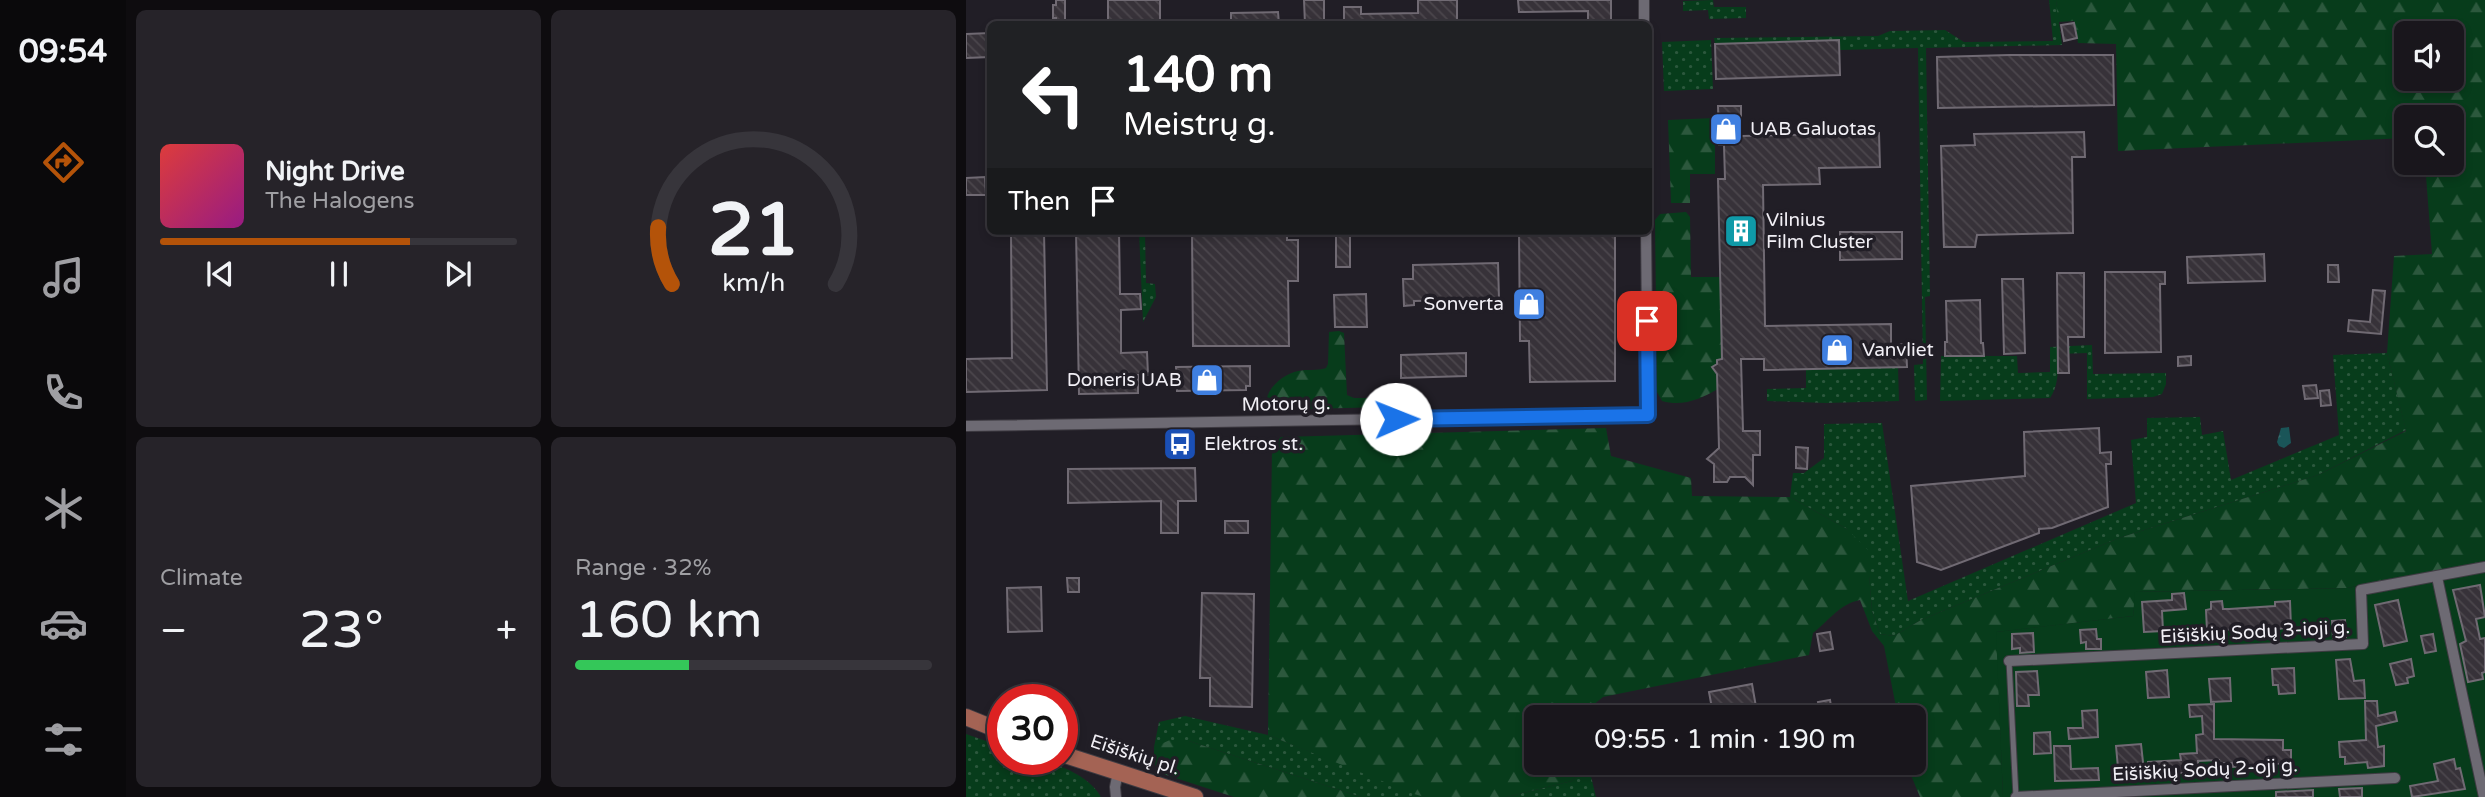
<!DOCTYPE html>
<html lang="en">
<head>
<meta charset="utf-8">
<style>
  body { margin:0; font-family:"Varela Round",sans-serif; background:#262329; color:#f1f3f6; height:100vh; display:flex; flex-direction:column; font-size:26px; white-space:nowrap }
  * { box-sizing:border-box; margin:0 }
  p { font-size:23px; color:#9f9fa3 }
  .icon { flex:none; width:38px; height:38px; fill:none; stroke:currentColor; stroke-width:2; stroke-linecap:round; stroke-linejoin:round }
  .map { position:relative; flex:1; overflow:hidden }
  .side { display:flex; flex-direction:column; gap:10px; padding:10px; background:#0e0c0f; width:840px }
  .side>* { flex:none }
  .banner { position:absolute; left:21px; top:21px; width:665px; height:214px; border-radius:10px; box-shadow:0 4px 10px #0003,0 0 0 2px #37353b; background:#202124; color:#fff; overflow:hidden }
  .controls { position:absolute; left:1428px; top:21px; display:grid; gap:14px }
  .controls a { display:grid; place-items:center; width:70px; height:70px; border-radius:10px; background:#19161c; box-shadow:0 4px 10px #0003,0 0 0 2px #37353b; font-size:35px }
  .speed { position:absolute; left:21px; top:684px; display:flex; gap:14px; font-size:35px; font-weight:700; text-align:center }
  .speed>* { display:grid; place-content:center; width:91px; height:91px; border-radius:50%; background:#19161c; box-shadow:0 4px 10px #0003,0 0 0 2px #37353b; line-height:1 }
  .speed .limit { border:10px solid #d22; background:#fff; color:#111 }
  .pin { position:absolute; display:grid; place-items:center; width:60px; height:60px; color:#fff; margin:-30px; border-radius:14px; box-shadow:0 4px 10px #0006 }
  .me { position:absolute; width:77px; margin:-38px; rotate:89deg; stroke-linejoin:round; filter:drop-shadow(0 0 5px #0008) }
  .turn { display:flex; align-items:center; gap:24px; height:147px; padding:0 21px; font-size:32px }
  .turn .icon { width:91px; height:91px; stroke-width:2.5 }
  .turn b { display:block; font-size:49px; line-height:60px }
  .then { display:flex; align-items:center; height:66px; padding:0 21px; background:#0003; gap:14px; font-size:26px }
  .big { font-size:52px; font-weight:600; line-height:1.1 }
  .side .card { flex:1; display:flex; flex-direction:column; justify-content:center; gap:10px; min-width:0; padding:0 24px; border-radius:10px; background:#262329 }
  .side .dial { align-items:center; gap:0 }
  .dial svg { height:182px; overflow:visible; fill:none; stroke:#37353b; stroke-width:7; stroke-linecap:round; text-anchor:middle }
  .dial text { fill:#f1f3f6; stroke:none }
  .song { display:flex; align-items:center; gap:21px }
  .cover { width:84px; height:84px; border-radius:10px; background:linear-gradient(135deg,hsl(0 70% 55%),hsl(310 70% 35%)) }
  .played { height:7px; border-radius:4px; background:linear-gradient(90deg,#b45309 70%,#37353b 70%) }
  .keys { display:flex; justify-content:space-around; direction:ltr }
  .heat { display:flex; justify-content:space-between; align-items:center; font-size:38px; direction:ltr }
  .charge { height:10px; border-radius:5px; background:linear-gradient(90deg,#34c759 32%,#37353b 0) }
  .side .tiles { flex:1; display:grid; gap:10px; grid-template-columns:repeat(2,1fr) }
  .trip { position:absolute; left:558px; top:705px; width:402px; height:70px; border-radius:10px; background:#19161c; box-shadow:0 4px 10px #0003,0 0 0 2px #37353b; font-weight:600; line-height:70px; text-align:center }
  main { display:flex; flex:1; min-height:0 }
  .dock { display:flex; flex-direction:column; width:126px; justify-content:space-around; align-items:center; background:#0a090b; color:#9f9fa3 }
  .dock .icon { width:49px; height:49px }
  .dock .on { color:#b45309 }
  .dock b { font-size:32px; color:#f1f3f6 }
  .map>svg:first-child { display:block }
  .grass { fill:url(#grass-dots) }
  .forest { fill:url(#forest-firs); fill-rule:evenodd }
  .garden { fill:#073c1b }
  .water { fill:url(#water-ripples) }
  .building { fill:url(#building-back-hatch); stroke:#706a73; stroke-width:2 }
  .lines { fill:none; stroke-linecap:round; stroke-linejoin:round }
  .service-casing { stroke:#3e3b42; stroke-width:7 }
  .minor-casing { stroke:#3e3b42; stroke-width:12 }
  .primary-casing { stroke:#3e3b42; stroke-width:18 }
  .service { stroke:#6d6a73; stroke-width:5 }
  .minor { stroke:#6d6a73; stroke-width:10 }
  .primary { stroke:#a46354; stroke-width:16 }
  .route-casing { stroke:#114b97; stroke-width:18 }
  .route { stroke:#1a73e8; stroke-width:12 }
  .labels { text-anchor:middle; dominant-baseline:central; stroke-width:7; stroke-linejoin:round; paint-order:stroke }
  .poi-label { font-size:19px; fill:#f1eff5; stroke:#211e26; text-anchor:start }
  .street-label { font-size:19px; fill:#f1eff5; stroke:#211e26 }
</style>
</head>
<body>
<main>
<nav class="dock">
<b>09:54</b>
<svg class="icon on" aria-label="directions" viewBox="0 0 24 24"><path d="M12 3l9 9-9 9-9-9zM9 14v-3h6M13 9l2 2-2 2"/></svg>
<svg class="icon" aria-label="music" viewBox="0 0 24 24"><path d="M9 18V5l10-2v13"/><circle cx="6" cy="18" r="3"/><circle cx="16" cy="16" r="3"/></svg>
<svg class="icon" aria-label="phone" viewBox="0 0 24 24"><path d="M5 4h4l2 5-3 2q2 4 5 5l2-3 5 2v4C11 20 4 13 5 4z"/></svg>
<svg class="icon" aria-label="climate" viewBox="0 0 24 24"><path d="M12 3v18M4 7l16 10M4 17L20 7"/></svg>
<svg class="icon" aria-label="car" viewBox="0 0 24 24"><path d="M5 17H2v-5l4-1 3-4h7l3 4 3 1v5h-3M9 17h6M6 11h13"/><circle cx="7" cy="17" r="2"/><circle cx="17" cy="17" r="2"/></svg>
<svg class="icon" aria-label="filters" viewBox="0 0 24 24"><path d="M4 7h16M4 17h16"/><circle cx="9" cy="7" r="2"/><circle cx="15" cy="17" r="2"/></svg>
</nav>
<section class="side">
<div class="tiles">
<div class="card">
<div class="song"><i class="cover"></i><div><b>Night Drive</b><p>The Halogens</p></div></div>
<div class="played"></div>
<div class="keys"><svg class="icon" aria-label="previous" viewBox="0 0 24 24"><path d="M18 5L8 12l10 7zM5 5v14"/></svg><svg class="icon" aria-label="pause" viewBox="0 0 24 24"><path d="M8 5v14M16 5v14"/></svg><svg class="icon" aria-label="next" viewBox="0 0 24 24"><path d="M6 5l10 7-10 7zM19 5v14"/></svg></div>
</div>
<div class="card dial"><svg viewBox="0 0 100 80">
<path d="M14 69A42 42 0 1 1 86 69"/>
<path d="M14 69A42 42 0 0 1 8 44" stroke="#b45309"/>
<text x="50" y="56" font-size="32" font-weight="700">21</text>
<text x="50" y="72" font-size="11">km/h</text>
</svg></div>
<div class="card"><p>Climate</p>
<div class="heat"><a>−</a><b class="big">23°</b><a>+</a></div>
</div>
<div class="card"><p>Range · 32%</p><b class="big">160 km</b><div class="charge"></div></div>
</div>
</section>
<div class="map">
<svg width="1519" height="797" viewBox="0 0 1519 797">
  <defs>
    <pattern id="grass-dots" width="8" height="8" patternUnits="userSpaceOnUse" patternTransform="scale(1.75)"><rect width="8" height="8" fill="#073c1b"/><path d="M2 2h.1M6 6h.1" fill="none" stroke="#2c583d" stroke-width="1.8" stroke-linecap="round"/></pattern>
    <pattern id="forest-firs" width="22" height="20" patternUnits="userSpaceOnUse" patternTransform="scale(1.75)"><rect width="22" height="20" fill="#073c1b"/><path d="M5 1l3.5 6h-7zM16 11l3.5 6h-7z" fill="#2c583d"/></pattern>
    <pattern id="water-ripples" width="26" height="14" patternUnits="userSpaceOnUse" patternTransform="scale(1.75)"><rect width="26" height="14" fill="#1a5558"/><path d="M2 4q2-2 4 0t4 0M15 11q2-2 4 0t4 0" fill="none" stroke="#3c6e71"/></pattern>
    <pattern id="building-back-hatch" width="6" height="6" patternUnits="userSpaceOnUse" patternTransform="scale(1.75)"><rect width="6" height="6" fill="#373239"/><path d="M-1 5l2 2M0 0l6 6M5-1l2 2" fill="none" stroke="#4b464c"/></pattern>
  </defs>
  <rect width="100%" height="100%" fill="#211e26"/>
  <path class="grass" d="M 747,0 L 748,7 L 780,7 L 780,18 L 743,19 L 742,10 L 717,11 L 717,1 Z
    M 1083,0 L 1090,0 L 1096,45 L 960,48 L 964,296 L 959,297 L 961,400 L 949,401 L 948,365 L 957,364 L 952,48 L 874,50 L 873,40 L 749,44 L 748,38 L 912,36 L 924,31 L 979,30 L 998,42 L 1087,41 Z
    M 745,40 L 747,89 L 698,91 L 696,42 Z
    M 173,231 L 179,231 L 180,283 L 189,284 L 190,297 L 177,322 Z
    M 1126,345 L 1127,374 L 1200,373 L 1200,384 L 1196,394 L 1187,397 L 1121,399 L 1121,353 L 1092,354 C 1092,369 1093,385 1084,398 L 974,401 L 975,356 L 1051,356 L 1052,373 L 1084,372 L 1084,347 Z
    M 1421,353 L 1440,430 L 1352,475 L 1153,538 L 955,620 L 928,636 L 914,634 L 906,611 L 903,576 L 881,529 L 824,497 L 827,473 L 838,473 L 858,458 L 858,424 L 916,423 L 942,601 L 1170,503 L 1165,440 L 1181,437 L 1181,418 L 1234,417 L 1236,435 L 1257,431 L 1265,480 L 1373,435 L 1367,355 Z
    M 932,367 L 933,401 L 860,403 L 801,401 L 801,389 L 840,388 L 840,369 Z
    M 219,716 L 302,735 L 459,797 L 395,797 L 223,741 L 188,747 L 193,722 Z
    M 0,734 L 37,747 L 37,760 C 47,760 59,758 70,760 C 93,763 124,777 135,797 L 0,797 Z
    M 622,764 L 630,797 L 540,797 L 606,781 Z"/>
  <path class="forest" d="M 1090,0 L 1519,0 L 1519,561 L 1381,588 L 1170,592 L 1167,616 L 1031,632 L 1037,797 L 954,797 L 940,763 L 948,763 L 948,718 L 932,717 L 918,646 L 906,631 L 894,600 C 873,604 863,621 847,633 L 843,655 L 637,697 L 622,709 L 619,717 L 570,718 L 570,763 L 622,764 L 606,781 L 540,797 L 459,797 L 448,794 L 302,735 L 306,447 L 315,437 L 640,428 L 645,456 L 725,478 L 726,496 L 824,497 L 881,529 L 901,549 L 906,611 L 914,634 L 928,636 L 955,620 L 1153,538 L 1352,475 L 1440,431 L 1421,353 L 1428,256 L 1466,254 L 1459,163 L 1486,163 L 1486,117 L 1440,117 L 1440,138 L 1152,151 L 1150,44 L 1112,43 L 1108,21 L 1092,22 ZM 1440,33 L 1486,33 L 1486,79 L 1440,79 Z
    M 749,118 L 749,174 L 724,174 L 724,203 L 705,203 L 702,120 Z
    M 720,212 L 724,217 L 725,277 L 754,277 L 756,359 L 751,360 L 748,368 L 751,371 L 752,389 C 734,399 717,407 696,401 L 691,392 L 689,220 L 694,214 Z
    M 373,331 L 378,333 L 381,395 L 388,398 L 421,398 L 424,401 L 423,405 L 418,407 L 302,410 C 294,393 316,374 332,371 C 341,369 351,371 360,368 L 362,364 L 363,332 Z
    M 204,740 L 223,741 L 395,797 L 268,797 L 194,773 L 188,763 L 188,747 Z"/>
  <path class="garden" d="M 1519,561 L 1519,797 L 1037,797 L 1030,632 L 1167,616 L 1169,592 L 1381,588 Z"/>
  <path class="water" d="M 1323,427 L 1325,443 L 1318,448 L 1313,446 L 1311,442 L 1315,428 Z"/>
  <path class="building" d="M 90,0 L 99,0 L 99,24 L 90,24 L 90,18 L 87,18 L 87,5 L 90,5 Z
    M 142,0 L 194,0 L 194,24 L 142,24 Z
    M 338,0 L 358,0 L 358,24 L 339,24 Z
    M 452,0 L 491,0 L 491,24 L 378,24 L 378,7 L 395,7 L 395,14 L 452,13 Z
    M 552,0 L 645,0 L 645,23 L 622,24 L 622,11 L 553,12 Z
    M 312,12 L 313,24 L 265,24 L 265,13 Z
    M 1108,23 L 1111,38 L 1098,41 L 1095,25 Z
    M 24,33 L 24,57 L 0,58 L 0,34 Z
    M 873,40 L 874,75 L 750,79 L 749,44 Z
    M 1043,55 L 1147,55 L 1148,105 L 972,108 L 971,57 Z
    M 752,106 L 775,106 L 775,136 L 913,133 L 914,167 L 853,168 L 854,184 L 797,185 L 799,326 L 925,324 L 925,345 L 940,344 L 941,367 L 798,370 L 798,359 L 775,359 L 777,431 L 794,431 L 794,455 L 787,455 L 787,485 L 779,477 L 764,477 L 761,482 L 748,482 L 748,464 L 741,459 L 753,448 L 751,374 L 746,367 L 751,364 L 751,360 L 756,359 L 752,179 L 759,179 L 758,145 L 753,145 Z
    M 1118,132 L 1119,157 L 1106,157 L 1107,233 L 1011,235 L 1009,247 L 978,247 L 975,146 L 1009,145 L 1008,134 Z
    M 19,177 L 20,195 L 0,195 L 0,178 Z
    M 45,231 L 78,231 L 81,390 L 0,392 L 0,359 L 46,358 Z
    M 110,231 L 153,231 L 154,294 L 174,294 L 175,309 L 155,310 L 155,353 L 181,352 L 182,375 L 172,375 L 172,393 L 113,394 Z
    M 226,231 L 321,231 L 321,240 L 332,240 L 332,281 L 322,281 L 323,346 L 227,346 Z
    M 553,231 L 649,231 L 649,381 L 564,382 L 563,341 L 554,341 Z
    M 874,232 L 936,232 L 936,259 L 874,260 Z
    M 370,234 L 384,234 L 384,267 L 370,267 Z
    M 1298,254 L 1299,281 L 1222,283 L 1221,257 Z
    M 532,263 L 533,299 L 448,301 L 448,305 L 438,306 L 437,279 L 447,279 L 447,265 Z
    M 1362,265 L 1372,265 L 1373,282 L 1362,282 Z
    M 1139,272 L 1199,272 L 1199,284 L 1194,284 L 1195,352 L 1139,353 Z
    M 1091,273 L 1118,273 L 1118,337 L 1102,337 L 1103,373 L 1092,373 Z
    M 1036,279 L 1057,279 L 1059,353 L 1038,354 Z
    M 1407,290 L 1419,291 L 1415,334 L 1382,331 L 1383,320 L 1404,322 Z
    M 400,294 L 401,327 L 369,327 L 368,295 Z
    M 1014,300 L 1015,343 L 1017,343 L 1018,356 L 979,356 L 979,342 L 981,342 L 980,301 Z
    M 500,353 L 500,376 L 435,378 L 435,355 Z
    M 1225,356 L 1225,365 L 1212,366 L 1212,357 Z
    M 284,366 L 284,386 L 280,386 L 280,390 L 211,391 L 210,367 Z
    M 1350,385 L 1352,398 L 1339,399 L 1337,386 Z
    M 1363,390 L 1365,405 L 1355,406 L 1354,391 Z
    M 1133,428 L 1134,453 L 1145,452 L 1145,464 L 1140,464 L 1142,507 L 1086,528 L 1073,529 L 1073,533 L 975,570 L 951,562 L 945,486 L 1059,476 L 1058,432 Z
    M 830,447 L 842,448 L 841,469 L 830,468 Z
    M 229,468 L 230,501 L 212,501 L 212,533 L 195,533 L 195,501 L 102,503 L 102,469 Z
    M 259,521 L 282,521 L 282,533 L 259,533 Z
    M 101,578 L 113,578 L 113,592 L 102,592 Z
    M 1514,585 L 1519,617 L 1510,619 L 1514,639 L 1519,638 L 1519,672 L 1516,673 L 1517,679 L 1502,682 L 1494,644 L 1500,641 L 1487,590 Z
    M 75,587 L 76,631 L 42,632 L 41,588 Z
    M 236,593 L 288,594 L 286,707 L 244,706 L 244,678 L 234,678 Z
    M 1218,593 L 1220,609 L 1196,611 L 1197,631 L 1178,632 L 1176,602 L 1206,600 L 1206,594 Z
    M 1432,600 L 1441,641 L 1418,646 L 1409,605 Z
    M 1256,601 L 1257,609 L 1263,609 L 1309,606 L 1309,602 L 1324,601 L 1325,627 L 1273,635 L 1272,629 L 1241,631 L 1240,610 L 1245,609 L 1245,602 Z
    M 1379,620 L 1380,637 L 1367,638 L 1366,621 Z
    M 1130,629 L 1131,639 L 1135,639 L 1135,649 L 1120,649 L 1120,642 L 1115,643 L 1114,630 Z
    M 864,632 L 867,649 L 854,651 L 851,634 Z
    M 1067,633 L 1068,652 L 1054,653 L 1054,648 L 1046,649 L 1046,634 Z
    M 1467,634 L 1470,651 L 1459,653 L 1455,636 Z
    M 1384,659 L 1388,681 L 1398,680 L 1399,698 L 1373,699 L 1370,660 Z
    M 1445,659 L 1448,676 L 1441,678 L 1442,683 L 1430,685 L 1424,664 Z
    M 1328,668 L 1329,693 L 1313,694 L 1312,685 L 1307,685 L 1306,669 Z
    M 1201,670 L 1203,697 L 1182,698 L 1180,672 Z
    M 1071,671 L 1073,695 L 1062,695 L 1063,706 L 1051,706 L 1050,672 Z
    M 1264,678 L 1265,701 L 1245,702 L 1243,679 Z
    M 786,684 L 790,707 L 747,714 L 743,692 Z
    M 864,700 L 867,718 L 855,718 L 852,702 Z
    M 1399,701 L 1411,701 L 1412,716 L 1429,712 L 1431,721 L 1410,726 L 1412,747 L 1418,746 L 1418,766 L 1402,768 L 1401,762 L 1379,764 L 1379,757 L 1374,757 L 1373,742 L 1400,740 Z
    M 1248,704 L 1248,739 L 1317,740 L 1317,750 L 1325,750 L 1325,763 L 1267,767 L 1266,763 L 1253,763 L 1253,760 L 1232,761 L 1233,772 L 1199,774 L 1199,777 L 1183,778 L 1182,762 L 1215,760 L 1214,754 L 1231,753 L 1230,735 L 1237,734 L 1236,716 L 1224,717 L 1223,705 Z
    M 1131,710 L 1132,737 L 1103,739 L 1102,728 L 1117,728 L 1116,711 Z
    M 1084,732 L 1085,753 L 1068,754 L 1068,733 Z
    M 1175,744 L 1178,771 L 1159,773 L 1159,768 L 1152,768 L 1150,746 Z
    M 1088,746 L 1104,746 L 1105,769 L 1132,768 L 1133,780 L 1089,781 Z
    M 1488,759 L 1490,769 L 1494,768 L 1499,789 L 1446,797 L 1444,786 L 1472,781 L 1468,764 Z
    M 1396,788 L 1396,797 L 1374,797 L 1373,789 Z
    M 1347,790 L 1347,797 L 1310,797 L 1310,792 Z"/>
  <g class="lines">
    <g class="service-casing">
      <path id="service" d="M 1043,661 L 1050,797"/>
    </g>
    <g class="minor-casing">
      <path id="minor" d="M 678,0 L 678,24
        M 0,426 L 682,415 L 680,231
        M 1471,577 L 1518,797
        M 1043,661 L 1397,644 L 1395,590 L 1519,567
        M 150,797 L 149,787 L 152,772
        M 1050,797 L 1429,778"/>
    </g>
    <g class="primary-casing">
      <path id="primary" d="M 0,717 L 37,732
        M 96,754 L 229,797"/>
    </g>
    <use href="#service" class="service"/>
    <use href="#minor" class="minor"/>
    <use href="#primary" class="primary"/>
  </g>
  <g class="lines">
    <g class="route-casing">
      <path id="route" d="M 430,419 L 682,415 L 681,321"/>
    </g>
    <use href="#route" class="route"/>
  </g>
  <defs>
    <g id="shop-square" transform="scale(1.75)"><rect x="-9" y="-9" width="18" height="18" rx="4" fill="#3f7fe0" stroke="#211e26"/><path d="M-5-2.5h2.3a2.7 3.5 0 0 1 5.4 0H5L5.5 6h-11ZM-1.5-2.5h3a1.5 2.3 0 0 0-3 0Z" fill="#fff"/></g>
    <g id="building-square" transform="scale(1.75)"><rect x="-9" y="-9" width="18" height="18" rx="4" fill="#0f9aa8" stroke="#211e26"/><path d="M-4-6H4V6H1V3H-1V6H-4ZM-2.5-4.3h1.7v1.8h-1.7ZM.8-4.3h1.7v1.8H.8ZM-2.5-1h1.7V.8h-1.7ZM.8-1h1.7V.8H.8Z" fill="#fff"/></g>
    <g id="bus-square" transform="scale(1.75)"><rect x="-9" y="-9" width="18" height="18" rx="4" fill="#1a4fb4" stroke="#211e26"/><path d="M-5-6H5V4H4V6H2V4H-2V6H-4V4H-5ZM-3.5-4V0h7V-4ZM-3.5 1.2v1.5H-2V1.2ZM2 1.2v1.5H3.5V1.2Z" fill="#fff"/></g>
  </defs>
  <g fill-rule="evenodd">
    <use href="#shop-square" x="760" y="129"/>
    <use href="#building-square" x="775" y="231"/>
    <use href="#shop-square" x="563" y="304"/>
    <use href="#shop-square" x="871" y="350"/>
    <use href="#shop-square" x="241" y="380"/>
    <use href="#bus-square" x="214" y="444"/>
  </g>
  <g class="labels">
    <g class="poi-label">
      <text x="784" y="129">UAB Galuotas</text>
      <text x="800" y="220">Vilnius<tspan x="800" dy="22">Film Cluster</tspan></text>
      <text x="538" y="304" text-anchor="end">Sonverta</text>
      <text x="896" y="350">Vanvliet</text>
      <text x="216" y="380" text-anchor="end">Doneris UAB</text>
      <text x="238" y="444">Elektros st.</text>
    </g>
    <g class="street-label">
      <text transform="translate(320 404) rotate(-1)">Motorų g.</text>
      <text transform="translate(1289 632) rotate(-3)">Eišiškių Sodų 3-ioji g.</text>
      <text transform="translate(169 755) rotate(18)">Eišiškių pl.</text>
      <text transform="translate(1239 770) rotate(-3)">Eišiškių Sodų 2-oji g.</text>
    </g>
  </g>
</svg>
<div class="controls">
<a><svg class="icon" aria-label="sound" viewBox="0 0 24 24"><path d="M4 9h4l5-4v14l-5-4H4zM17 9q2 3 0 6"/></svg></a>
<a><svg class="icon" aria-label="search" viewBox="0 0 24 24"><circle cx="10" cy="10" r="6"/><path d="M15 15l6 6"/></svg></a>
</div>
<div class="speed"><div class="limit">30</div></div>
<div class="pin" style="left:681px;top:321px;background:#d93025"><svg class="icon" aria-label="arrive" viewBox="0 0 24 24"><path d="M6 21V4h12l-3 4 3 4H6"/></svg></div>
<svg class="me" style="left:430px;top:419px" viewBox="-20 -20 40 40"><circle r="19" fill="#fff"/><path d="M0-13L10 11 0 6-10 11z" fill="#1a73e8"/></svg>
<div class="trip">09:55 · 1 min · 190 m</div>
<div class="banner">
<div class="turn"><svg class="icon" aria-label="left" viewBox="0 0 24 24"><path d="M17 20v-9H6M10 6l-5 5 5 5"/></svg><div><b>140 m</b>Meistrų g.</div></div>
<div class="then">Then<svg class="icon" aria-label="arrive" viewBox="0 0 24 24"><path d="M6 21V4h12l-3 4 3 4H6"/></svg></div>
</div>
</div>
</main>
</body>
</html>
